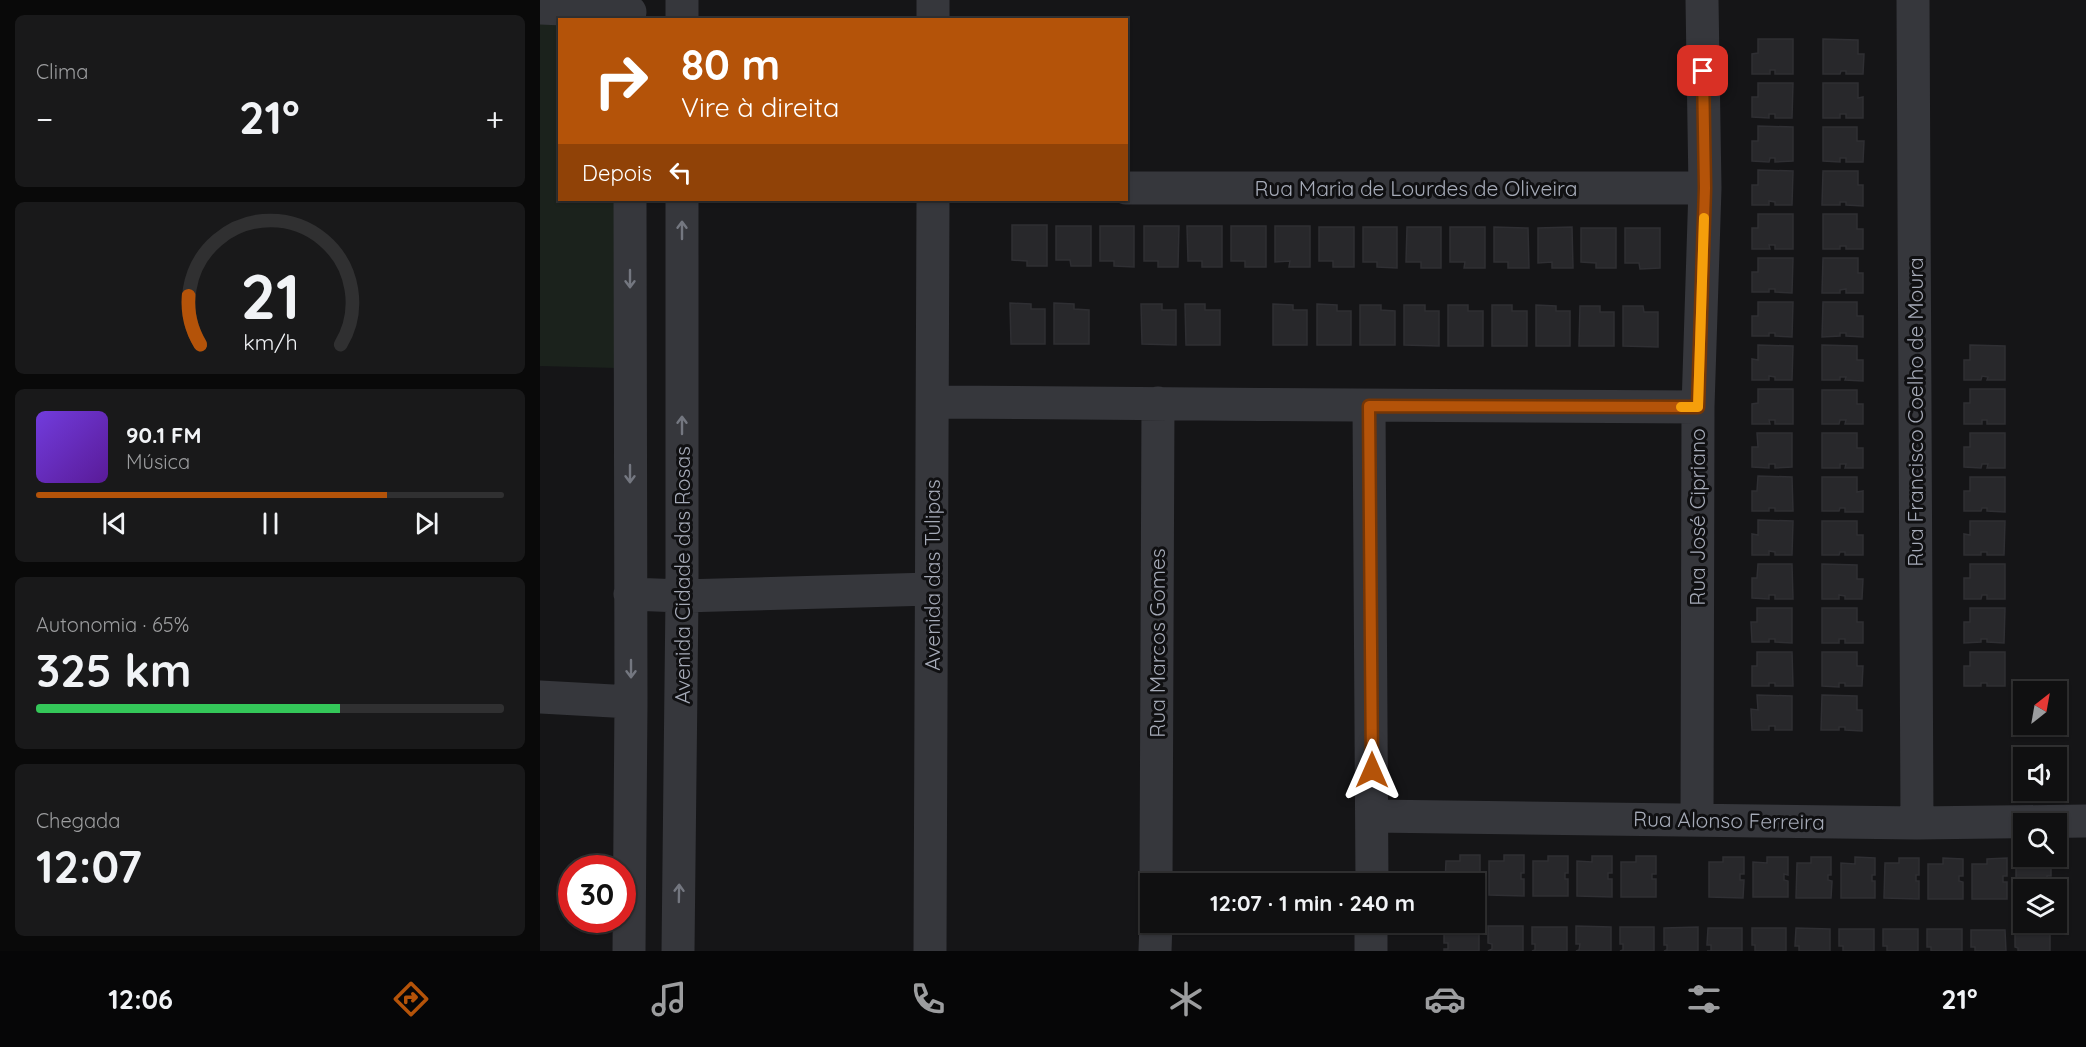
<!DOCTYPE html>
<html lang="pt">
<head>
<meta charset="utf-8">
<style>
  body { margin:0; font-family:Quicksand,sans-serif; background:#19191a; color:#f1f3f6; height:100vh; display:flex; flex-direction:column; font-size:22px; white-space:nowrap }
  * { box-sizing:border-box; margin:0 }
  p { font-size:20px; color:#9c9d9f }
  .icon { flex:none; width:33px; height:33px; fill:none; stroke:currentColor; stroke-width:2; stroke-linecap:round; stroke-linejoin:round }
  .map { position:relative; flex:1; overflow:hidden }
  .drawer { display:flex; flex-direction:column; gap:15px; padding:15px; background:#090909; width:540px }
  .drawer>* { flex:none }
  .hud { position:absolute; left:18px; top:18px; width:570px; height:183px; border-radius:0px; box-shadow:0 2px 4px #0004,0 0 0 2px #303031; background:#b45309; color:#fff; overflow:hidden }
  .needle { width:39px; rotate:31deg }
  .buttons { position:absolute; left:1473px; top:681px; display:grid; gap:12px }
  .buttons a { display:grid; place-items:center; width:54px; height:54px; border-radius:0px; background:#101011; box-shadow:0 2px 4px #0004,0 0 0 2px #303031; font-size:30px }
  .speed { position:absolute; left:18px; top:855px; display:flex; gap:12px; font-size:30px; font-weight:700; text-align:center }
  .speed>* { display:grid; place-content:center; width:78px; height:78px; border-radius:50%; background:#101011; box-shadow:0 2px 4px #0004,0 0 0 2px #303031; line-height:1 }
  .speed .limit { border:9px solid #d22; background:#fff; color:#111 }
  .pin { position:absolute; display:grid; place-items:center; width:51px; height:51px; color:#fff; margin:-26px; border-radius:12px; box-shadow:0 3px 9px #0006 }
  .me { position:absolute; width:66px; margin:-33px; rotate:0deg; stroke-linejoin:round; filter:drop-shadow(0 0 4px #0008) }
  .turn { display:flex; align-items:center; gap:21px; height:126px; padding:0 24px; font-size:27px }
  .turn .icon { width:78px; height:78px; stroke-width:2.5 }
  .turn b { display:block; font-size:42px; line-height:51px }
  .then { display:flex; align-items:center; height:57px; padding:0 24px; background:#0003; gap:12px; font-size:22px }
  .big { font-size:45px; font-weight:800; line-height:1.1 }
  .drawer .tile { flex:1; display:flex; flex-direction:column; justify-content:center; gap:9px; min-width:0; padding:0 21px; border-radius:9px; background:#19191a }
  .drawer .dial { align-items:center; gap:0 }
  .dial svg { height:156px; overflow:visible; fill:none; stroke:#303031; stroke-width:7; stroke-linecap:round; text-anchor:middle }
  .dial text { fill:#f1f3f6; stroke:none }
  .song { display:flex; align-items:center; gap:18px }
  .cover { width:72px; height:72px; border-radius:9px; background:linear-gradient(135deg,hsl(260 70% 55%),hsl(270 70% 35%)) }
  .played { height:6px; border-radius:3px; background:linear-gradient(90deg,#b45309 75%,#303031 75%) }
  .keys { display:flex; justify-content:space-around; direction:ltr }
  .heat { display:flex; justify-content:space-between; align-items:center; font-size:33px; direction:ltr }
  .charge { height:9px; border-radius:4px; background:linear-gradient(90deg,#34c759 65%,#303031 0) }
  .trip { position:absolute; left:600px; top:873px; width:345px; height:60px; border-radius:0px; background:#101011; box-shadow:0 2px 4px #0004,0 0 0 2px #303031; font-weight:800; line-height:60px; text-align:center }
  .tabs { display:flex; height:96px; justify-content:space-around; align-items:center; background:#060607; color:#9c9d9f }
  .tabs .icon { width:42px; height:42px }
  .tabs .active { color:#b45309 }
  .tabs b { font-size:27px; color:#f1f3f6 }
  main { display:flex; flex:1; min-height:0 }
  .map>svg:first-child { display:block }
  .green { fill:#1b221c }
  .building { fill:#28282b; stroke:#2f2f33; stroke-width:1.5 }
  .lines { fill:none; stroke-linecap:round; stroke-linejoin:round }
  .minor { stroke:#36373c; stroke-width:33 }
  .oneway { stroke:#747780 }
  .route-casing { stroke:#753606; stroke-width:15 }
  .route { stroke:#b45309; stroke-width:10 }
  .slow { stroke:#f59e0b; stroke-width:10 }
  .labels { text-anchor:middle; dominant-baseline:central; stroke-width:6; stroke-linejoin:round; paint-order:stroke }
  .street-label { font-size:21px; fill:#a6abb8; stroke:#101012 }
</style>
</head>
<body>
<main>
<section class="drawer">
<div class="tile"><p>Clima</p>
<div class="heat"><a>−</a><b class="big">21°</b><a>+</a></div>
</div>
<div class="tile dial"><svg viewBox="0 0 100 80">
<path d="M14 69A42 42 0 1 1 86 69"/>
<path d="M14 69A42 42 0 0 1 8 44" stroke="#b45309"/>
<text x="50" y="56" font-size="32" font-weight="700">21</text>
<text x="50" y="72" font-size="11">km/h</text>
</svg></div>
<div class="tile">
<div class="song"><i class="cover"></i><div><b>90.1 FM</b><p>Música</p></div></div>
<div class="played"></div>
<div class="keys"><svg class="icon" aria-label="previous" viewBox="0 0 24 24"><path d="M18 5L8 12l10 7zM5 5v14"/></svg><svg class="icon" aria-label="pause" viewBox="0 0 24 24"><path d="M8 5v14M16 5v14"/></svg><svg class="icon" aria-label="next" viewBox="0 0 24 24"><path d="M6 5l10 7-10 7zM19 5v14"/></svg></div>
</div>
<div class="tile"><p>Autonomia · 65%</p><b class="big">325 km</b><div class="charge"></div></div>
<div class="tile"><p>Chegada</p><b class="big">12:07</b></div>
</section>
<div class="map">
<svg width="1546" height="951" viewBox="0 0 1546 951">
  <rect width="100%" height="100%" fill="#151517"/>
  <path class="green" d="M 0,22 L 19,23 L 20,200 L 77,200 L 76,368 L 0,366 Z"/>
  <path class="building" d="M 1218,39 L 1253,39 L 1253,74 L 1235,74 L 1235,70 L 1230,70 L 1230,74 L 1212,74 L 1212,54 L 1218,53 Z
    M 1283,39 L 1318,40 L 1318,54 L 1324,54 L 1323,74 L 1306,74 L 1306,71 L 1301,71 L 1300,74 L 1283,74 Z
    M 1218,83 L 1253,83 L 1252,118 L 1235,118 L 1235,114 L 1229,114 L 1229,118 L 1212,117 L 1212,97 L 1218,97 Z
    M 1283,83 L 1318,83 L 1318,98 L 1323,97 L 1323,118 L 1306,118 L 1306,114 L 1300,114 L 1300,118 L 1283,118 Z
    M 1218,126 L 1253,127 L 1253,161 L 1235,162 L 1235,158 L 1230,158 L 1229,162 L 1212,161 L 1212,141 L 1218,141 Z
    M 1283,127 L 1317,127 L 1317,141 L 1324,141 L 1323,162 L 1306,162 L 1306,158 L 1300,158 L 1300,162 L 1283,161 Z
    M 1218,170 L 1253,171 L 1252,205 L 1235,205 L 1235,202 L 1229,201 L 1229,205 L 1212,205 L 1212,185 L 1218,185 Z
    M 1283,171 L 1318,171 L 1318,185 L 1323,185 L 1323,206 L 1306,205 L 1306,202 L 1300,202 L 1300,205 L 1282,205 Z
    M 1218,214 L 1253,214 L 1253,249 L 1235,249 L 1235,245 L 1229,245 L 1230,249 L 1212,249 L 1212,228 L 1218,228 Z
    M 1283,214 L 1317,214 L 1317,229 L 1323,229 L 1323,249 L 1306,249 L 1306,246 L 1300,246 L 1300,249 L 1283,249 Z
    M 472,225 L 507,225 L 507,266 L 487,266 L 487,261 L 472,260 Z
    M 516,226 L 551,226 L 551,266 L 531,266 L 530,260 L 516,260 Z
    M 560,226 L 594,226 L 594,267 L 574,266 L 574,261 L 560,261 Z
    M 604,226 L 639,226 L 638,267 L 618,267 L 618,261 L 604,261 Z
    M 647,226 L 682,226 L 682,267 L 662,267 L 662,261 L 648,261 Z
    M 691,226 L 726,226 L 726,267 L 705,267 L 705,261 L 691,261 Z
    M 735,226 L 770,226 L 770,267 L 749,267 L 750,261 L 735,262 Z
    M 779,227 L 814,227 L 814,267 L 793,267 L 793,261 L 779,261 Z
    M 823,227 L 857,227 L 857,268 L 837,267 L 837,262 L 823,262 Z
    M 867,227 L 901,227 L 901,268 L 881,268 L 881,262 L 866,262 Z
    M 910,227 L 945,227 L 945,268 L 924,268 L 925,262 L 910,262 Z
    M 954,227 L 988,228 L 989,268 L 968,268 L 968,262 L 954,262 Z
    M 1032,227 L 1033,268 L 1012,268 L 1012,262 L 998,263 L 998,228 Z
    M 1041,228 L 1076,228 L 1076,268 L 1056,268 L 1056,263 L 1041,262 Z
    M 1085,228 L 1120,228 L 1120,268 L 1100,269 L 1099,263 L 1085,263 Z
    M 1218,258 L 1253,258 L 1252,293 L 1235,292 L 1235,289 L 1229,289 L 1229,292 L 1212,292 L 1212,272 L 1218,272 Z
    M 1283,258 L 1318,258 L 1318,273 L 1323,273 L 1323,293 L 1306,293 L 1306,289 L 1300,290 L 1300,293 L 1282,293 Z
    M 1218,302 L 1253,302 L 1252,337 L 1235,336 L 1235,333 L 1229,333 L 1229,336 L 1212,336 L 1212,316 L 1218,316 Z
    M 1283,302 L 1317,302 L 1317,316 L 1323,316 L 1323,337 L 1306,336 L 1306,333 L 1300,333 L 1300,336 L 1282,337 Z
    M 470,303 L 491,304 L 491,309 L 505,309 L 505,344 L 471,344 Z
    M 514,303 L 534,304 L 534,309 L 549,310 L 549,344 L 514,344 Z
    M 601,304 L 622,304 L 622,310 L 636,310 L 636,345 L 602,344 Z
    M 645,304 L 665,304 L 665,310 L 680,310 L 680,345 L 646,345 Z
    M 733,304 L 753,305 L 753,310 L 767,310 L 767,345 L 733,345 Z
    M 777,304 L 797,305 L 797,311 L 811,311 L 811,345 L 777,345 Z
    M 820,305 L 841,305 L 841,310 L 855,311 L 855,345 L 820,345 Z
    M 864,305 L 885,305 L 885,311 L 899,311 L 899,346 L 864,345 Z
    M 908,305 L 928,305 L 928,311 L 943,311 L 943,346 L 908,346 Z
    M 952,305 L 972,305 L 972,311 L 987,311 L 987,346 L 952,346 Z
    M 996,305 L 1016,306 L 1016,311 L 1030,311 L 1030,346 L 996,346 Z
    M 1040,306 L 1060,306 L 1060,312 L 1074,312 L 1074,346 L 1039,346 Z
    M 1083,306 L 1103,306 L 1104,312 L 1118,312 L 1118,347 L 1083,346 Z
    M 1218,345 L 1253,346 L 1252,380 L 1235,380 L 1235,377 L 1229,376 L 1229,380 L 1212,380 L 1212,359 L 1218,360 Z
    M 1282,345 L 1317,346 L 1317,360 L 1323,360 L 1323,381 L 1305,380 L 1306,377 L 1300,377 L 1300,380 L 1282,380 Z
    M 1430,345 L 1465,346 L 1465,380 L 1447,380 L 1448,377 L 1442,376 L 1441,380 L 1424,380 L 1424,360 L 1430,360 Z
    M 1218,389 L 1253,389 L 1253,424 L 1235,424 L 1235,420 L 1229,420 L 1230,424 L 1212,424 L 1212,404 L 1218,403 Z
    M 1430,389 L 1465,389 L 1465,424 L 1447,424 L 1447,420 L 1442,420 L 1442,424 L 1424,424 L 1424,403 L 1430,403 Z
    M 1282,390 L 1317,390 L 1317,404 L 1323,404 L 1323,424 L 1305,424 L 1306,420 L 1300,420 L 1299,424 L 1282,424 Z
    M 1217,433 L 1252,433 L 1252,467 L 1235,468 L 1235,464 L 1229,464 L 1229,468 L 1212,467 L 1212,447 L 1218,447 Z
    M 1282,433 L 1317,433 L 1317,448 L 1323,448 L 1323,468 L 1305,468 L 1306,464 L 1300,464 L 1300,468 L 1282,468 Z
    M 1430,433 L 1465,433 L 1465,468 L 1447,468 L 1448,464 L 1442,464 L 1441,468 L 1424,467 L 1424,447 L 1430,447 Z
    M 1218,476 L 1252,477 L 1253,511 L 1235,511 L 1235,508 L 1229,508 L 1229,511 L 1212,511 L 1212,491 L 1217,491 Z
    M 1282,477 L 1317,477 L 1317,492 L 1323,491 L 1323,512 L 1305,512 L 1305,508 L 1300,508 L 1299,511 L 1282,511 Z
    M 1430,477 L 1465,477 L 1465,512 L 1447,511 L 1447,508 L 1442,508 L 1441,511 L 1424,511 L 1424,491 L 1430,491 Z
    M 1218,520 L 1253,521 L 1252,555 L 1235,555 L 1235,552 L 1229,551 L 1229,555 L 1212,555 L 1212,534 L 1218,535 Z
    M 1282,521 L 1317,521 L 1317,535 L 1323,535 L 1323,555 L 1305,555 L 1305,552 L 1300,552 L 1299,555 L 1282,555 Z
    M 1430,521 L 1465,521 L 1464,555 L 1447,555 L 1447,552 L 1441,552 L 1441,555 L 1424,555 L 1424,534 L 1430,535 Z
    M 1218,564 L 1252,564 L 1253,599 L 1235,599 L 1235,595 L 1229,595 L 1229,599 L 1212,598 L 1212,578 L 1217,578 Z
    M 1282,564 L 1317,565 L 1317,579 L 1323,579 L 1322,599 L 1305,599 L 1305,596 L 1299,595 L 1299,599 L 1282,599 Z
    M 1430,564 L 1465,564 L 1465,599 L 1447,599 L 1447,595 L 1442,595 L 1441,599 L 1424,599 L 1424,578 L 1430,578 Z
    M 1217,608 L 1252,608 L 1252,643 L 1235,642 L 1235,639 L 1229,639 L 1229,642 L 1212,642 L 1211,622 L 1217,622 Z
    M 1282,608 L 1317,608 L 1317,622 L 1323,622 L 1323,643 L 1305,643 L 1305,639 L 1299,639 L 1299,643 L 1282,643 Z
    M 1430,608 L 1465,608 L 1464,643 L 1447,642 L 1447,639 L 1441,639 L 1441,642 L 1424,643 L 1424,622 L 1430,622 Z
    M 1217,652 L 1252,652 L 1253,686 L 1235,686 L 1235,683 L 1229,683 L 1229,686 L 1212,686 L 1212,666 L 1217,666 Z
    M 1282,652 L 1317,652 L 1317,666 L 1323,666 L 1322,686 L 1305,686 L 1305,683 L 1299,683 L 1299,687 L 1282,686 Z
    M 1430,652 L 1465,652 L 1465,686 L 1447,686 L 1447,683 L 1441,683 L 1441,686 L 1424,686 L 1424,666 L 1430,666 Z
    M 1217,695 L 1252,696 L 1252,730 L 1235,730 L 1235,726 L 1229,726 L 1229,730 L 1212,730 L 1211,709 L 1218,710 Z
    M 1282,695 L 1317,696 L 1317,710 L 1322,710 L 1322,731 L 1305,730 L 1305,727 L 1299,727 L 1299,730 L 1281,730 Z
    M 920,855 L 940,855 L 940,872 L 937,873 L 937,878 L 941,878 L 940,896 L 934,896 L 934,884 L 905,884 L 906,861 L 920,861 Z
    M 964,855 L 984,855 L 984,873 L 981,873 L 981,879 L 984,879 L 984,896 L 949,895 L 949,861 L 964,861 Z
    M 1008,856 L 1028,856 L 1028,873 L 1025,873 L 1025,879 L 1028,879 L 1028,896 L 993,896 L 993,861 L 1008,861 Z
    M 1052,856 L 1072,856 L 1072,873 L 1068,873 L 1068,879 L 1072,879 L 1072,897 L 1037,896 L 1037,861 L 1052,862 Z
    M 1096,856 L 1116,856 L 1116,874 L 1112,874 L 1112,879 L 1116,879 L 1116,897 L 1081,897 L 1081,862 L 1096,862 Z
    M 1183,857 L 1204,857 L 1204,874 L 1200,874 L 1200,880 L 1204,880 L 1203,898 L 1169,897 L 1169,862 L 1183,862 Z
    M 1227,857 L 1248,857 L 1248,875 L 1244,874 L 1244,880 L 1248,881 L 1248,897 L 1213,897 L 1213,862 L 1227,863 Z
    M 1271,857 L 1291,857 L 1291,875 L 1288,875 L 1288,880 L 1292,881 L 1291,898 L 1256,898 L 1257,863 L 1271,863 Z
    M 1315,857 L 1335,858 L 1335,875 L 1332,875 L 1332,881 L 1335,881 L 1335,898 L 1301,898 L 1301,863 L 1315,864 Z
    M 1359,858 L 1379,858 L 1379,875 L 1376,875 L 1376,881 L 1379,881 L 1379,899 L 1344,898 L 1345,863 L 1359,863 Z
    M 1403,858 L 1423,859 L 1423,876 L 1419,876 L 1419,881 L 1423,882 L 1423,899 L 1388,899 L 1388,864 L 1403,864 Z
    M 1467,858 L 1467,876 L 1463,876 L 1463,882 L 1467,882 L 1467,899 L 1432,899 L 1432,864 L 1447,864 L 1447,859 Z
    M 1491,859 L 1511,859 L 1511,876 L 1507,876 L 1507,882 L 1511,882 L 1511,890 L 1484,890 L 1484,899 L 1476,899 L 1476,864 L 1490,865 Z
    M 904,926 L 939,926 L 939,951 L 904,951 L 904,949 L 908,949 L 908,943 L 904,943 Z
    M 948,926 L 983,926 L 983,951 L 948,951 L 952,949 L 952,944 L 948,943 Z
    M 1036,926 L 1071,927 L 1071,951 L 1036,951 L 1039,950 L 1040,944 L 1036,944 Z
    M 992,927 L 1027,927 L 1027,951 L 992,951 L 995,950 L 995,944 L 992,944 Z
    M 1080,927 L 1114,927 L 1114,951 L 1080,951 L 1083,950 L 1083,944 L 1080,944 Z
    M 1158,927 L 1158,951 L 1124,951 L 1127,950 L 1127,945 L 1124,945 L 1124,928 Z
    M 1168,928 L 1202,928 L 1202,951 L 1167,951 L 1171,951 L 1171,945 L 1167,945 Z
    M 1212,928 L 1246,928 L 1246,951 L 1215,951 L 1215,945 L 1212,945 Z
    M 1256,928 L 1290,929 L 1290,951 L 1259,951 L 1259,946 L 1255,946 Z
    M 1299,929 L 1334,929 L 1334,951 L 1303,951 L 1303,946 L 1299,946 Z
    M 1343,929 L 1378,929 L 1378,951 L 1347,951 L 1347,946 L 1343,946 Z
    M 1387,929 L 1422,929 L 1422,951 L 1391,951 L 1391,947 L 1387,947 Z
    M 1431,930 L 1465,930 L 1466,951 L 1435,951 L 1435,947 L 1431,947 Z
    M 1475,930 L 1510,930 L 1510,951 L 1478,951 L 1478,948 L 1475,947 Z"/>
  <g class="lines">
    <path class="minor" d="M 142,0 L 142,20
      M 393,0 L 393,20
      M 1373,0 L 1377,823
      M 0,8 L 90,12
      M 586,188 L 1165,188
      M 393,402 C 648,403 903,407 1158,407
      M 829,407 L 832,884
      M 90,594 L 142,596 L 391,589
      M 0,697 L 91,702
      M 832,816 L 1377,823 L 1546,821
      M 1157,819 L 1158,407 L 1165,188 L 1162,0
      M 616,884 L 618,403
      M 89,951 L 91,702 L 90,200
      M 138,951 L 142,596 L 142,200
      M 390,951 L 393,200
      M 615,951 L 616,922
      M 831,951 L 831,922"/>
  </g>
  <defs><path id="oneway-shaft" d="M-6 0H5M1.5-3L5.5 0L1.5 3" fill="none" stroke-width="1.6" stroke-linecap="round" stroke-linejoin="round" transform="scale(1.5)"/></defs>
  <g class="oneway">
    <use href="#oneway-shaft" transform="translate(142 230) rotate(-90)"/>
    <use href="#oneway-shaft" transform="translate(90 279) rotate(90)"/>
    <use href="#oneway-shaft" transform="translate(142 425) rotate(-90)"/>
    <use href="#oneway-shaft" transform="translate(90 474) rotate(90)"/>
    <use href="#oneway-shaft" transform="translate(91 669) rotate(90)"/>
    <use href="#oneway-shaft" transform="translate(139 893) rotate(-89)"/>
  </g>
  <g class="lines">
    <g class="route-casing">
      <path id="route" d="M 832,770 L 829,406 L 1158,407 L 1165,188 L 1163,71"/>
    </g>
    <use href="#route" class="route"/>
    <path class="slow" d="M 1141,407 L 1158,407 L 1164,218"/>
  </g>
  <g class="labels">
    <g class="street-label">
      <text x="876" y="188">Rua Maria de Lourdes de Oliveira</text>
      <text transform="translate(1375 412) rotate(-90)">Rua Francisco Coelho de Moura</text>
      <text transform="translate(1157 517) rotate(-90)">Rua José Cipriano</text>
      <text transform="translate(142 575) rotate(-90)">Avenida Cidade das Rosas</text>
      <text transform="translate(392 575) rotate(-90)">Avenida das Tulipas</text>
      <text transform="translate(617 643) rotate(-90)">Rua Marcos Gomes</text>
      <text transform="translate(1189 820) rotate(1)">Rua Alonso Ferreira</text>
    </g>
  </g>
</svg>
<div class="buttons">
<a><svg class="needle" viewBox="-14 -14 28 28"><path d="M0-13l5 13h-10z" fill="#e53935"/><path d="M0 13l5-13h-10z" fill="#9c9d9f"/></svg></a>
<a><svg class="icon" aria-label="sound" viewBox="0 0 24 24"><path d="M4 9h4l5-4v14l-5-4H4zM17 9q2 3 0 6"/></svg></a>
<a><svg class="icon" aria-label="search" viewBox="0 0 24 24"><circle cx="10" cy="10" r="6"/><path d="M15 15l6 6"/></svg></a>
<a><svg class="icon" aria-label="layers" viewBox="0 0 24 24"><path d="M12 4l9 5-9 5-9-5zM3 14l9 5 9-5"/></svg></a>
</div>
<div class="speed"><div class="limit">30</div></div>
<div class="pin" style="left:1163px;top:71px;background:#d93025"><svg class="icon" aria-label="arrive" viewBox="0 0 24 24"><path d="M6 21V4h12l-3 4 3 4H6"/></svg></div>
<svg class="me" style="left:832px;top:770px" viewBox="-20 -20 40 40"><path d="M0-17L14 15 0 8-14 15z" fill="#b45309" stroke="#fff" stroke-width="4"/></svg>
<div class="trip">12:07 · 1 min · 240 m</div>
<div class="hud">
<div class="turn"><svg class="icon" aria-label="right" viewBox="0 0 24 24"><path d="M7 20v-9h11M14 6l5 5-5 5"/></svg><div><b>80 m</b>Vire à direita</div></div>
<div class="then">Depois<svg class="icon" aria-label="left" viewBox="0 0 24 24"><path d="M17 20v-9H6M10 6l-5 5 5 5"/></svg></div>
</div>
</div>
</main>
<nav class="tabs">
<b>12:06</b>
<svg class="icon active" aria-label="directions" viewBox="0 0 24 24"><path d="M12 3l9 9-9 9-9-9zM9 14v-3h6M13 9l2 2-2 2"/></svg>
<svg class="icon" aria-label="music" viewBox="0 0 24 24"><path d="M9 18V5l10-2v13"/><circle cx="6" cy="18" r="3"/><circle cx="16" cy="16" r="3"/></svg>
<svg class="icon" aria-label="phone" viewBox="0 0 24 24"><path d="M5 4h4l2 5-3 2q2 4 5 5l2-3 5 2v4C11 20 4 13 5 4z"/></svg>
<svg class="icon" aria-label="climate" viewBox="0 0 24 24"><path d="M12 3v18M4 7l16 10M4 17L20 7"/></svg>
<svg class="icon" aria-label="car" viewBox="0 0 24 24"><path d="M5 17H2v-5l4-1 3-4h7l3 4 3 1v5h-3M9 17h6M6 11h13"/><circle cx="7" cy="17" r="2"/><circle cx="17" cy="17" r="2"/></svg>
<svg class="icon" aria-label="filters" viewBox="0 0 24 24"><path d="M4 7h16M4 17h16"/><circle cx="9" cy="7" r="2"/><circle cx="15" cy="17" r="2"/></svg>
<b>21°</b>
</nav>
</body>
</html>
